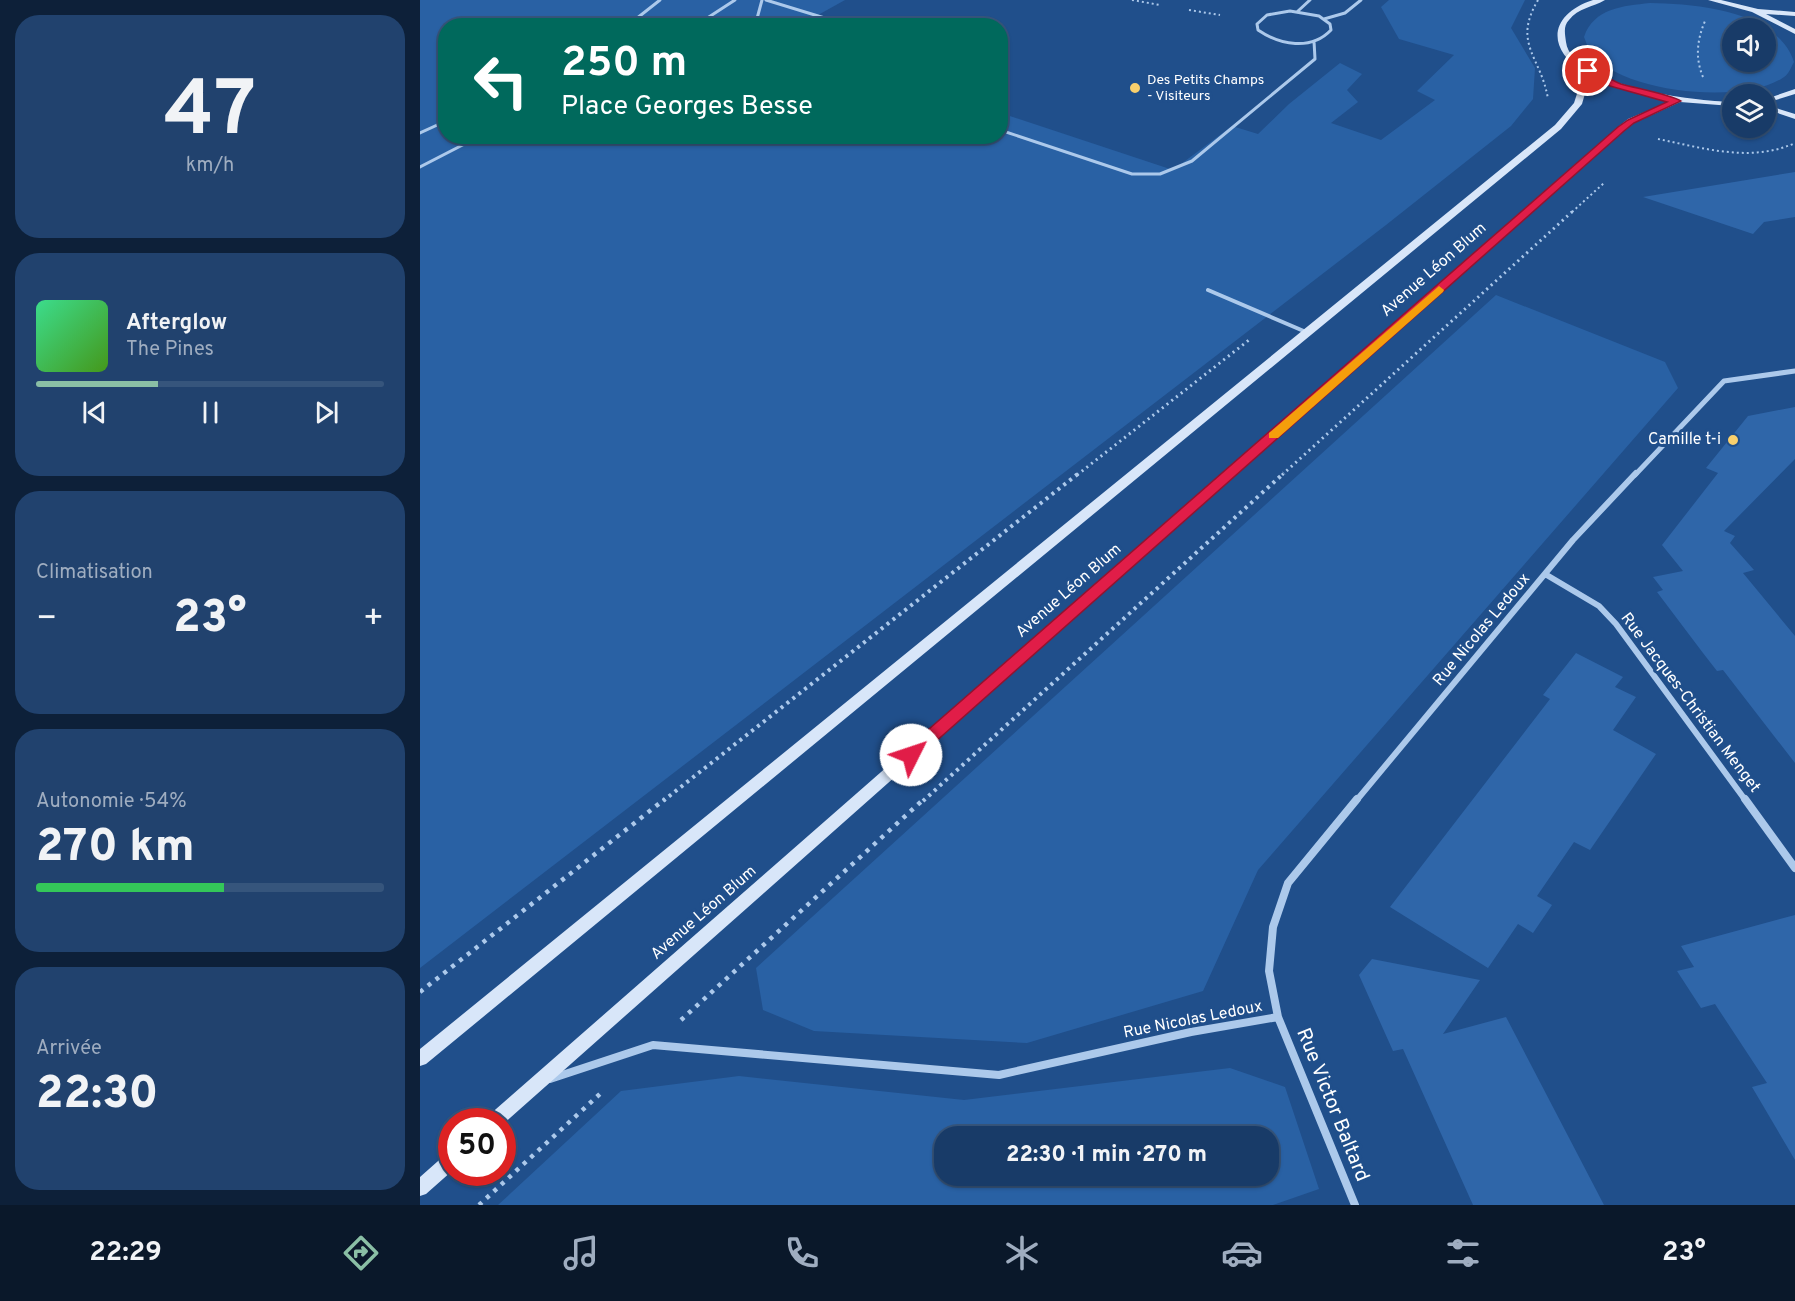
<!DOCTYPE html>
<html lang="fr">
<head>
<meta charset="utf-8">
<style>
  body { margin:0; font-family:Overpass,sans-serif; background:#21426e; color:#f1f3f6; height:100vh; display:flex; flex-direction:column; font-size:22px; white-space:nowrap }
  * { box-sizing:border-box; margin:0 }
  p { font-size:20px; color:#9fadc0 }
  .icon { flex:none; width:33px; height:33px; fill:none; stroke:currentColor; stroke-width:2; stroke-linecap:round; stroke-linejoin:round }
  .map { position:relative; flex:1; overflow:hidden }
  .drawer { display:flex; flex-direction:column; gap:15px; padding:15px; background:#0d2039; width:420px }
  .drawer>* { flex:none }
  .guide { position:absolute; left:18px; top:18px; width:570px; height:126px; border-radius:24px; box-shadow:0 2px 4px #0004,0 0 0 2px #36557c; background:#00695c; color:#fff; overflow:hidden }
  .tools { position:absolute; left:1302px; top:18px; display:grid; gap:12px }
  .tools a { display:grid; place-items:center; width:54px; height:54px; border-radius:50%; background:#183b68; box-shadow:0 2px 4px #0004,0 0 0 2px #36557c; font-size:30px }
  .speed { position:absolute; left:18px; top:1108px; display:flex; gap:12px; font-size:30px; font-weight:700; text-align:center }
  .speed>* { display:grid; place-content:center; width:78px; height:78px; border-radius:50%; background:#183b68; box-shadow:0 2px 4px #0004,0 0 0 2px #36557c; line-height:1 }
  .speed .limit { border:9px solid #d22; background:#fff; color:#111 }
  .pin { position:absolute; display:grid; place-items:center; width:51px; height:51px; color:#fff; margin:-26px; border:3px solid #fff; border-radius:50%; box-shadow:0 2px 6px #0007 }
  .me { position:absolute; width:66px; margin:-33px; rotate:49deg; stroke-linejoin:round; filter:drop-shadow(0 0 4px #0008) }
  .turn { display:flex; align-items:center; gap:21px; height:126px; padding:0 24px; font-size:27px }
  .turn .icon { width:78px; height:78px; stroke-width:2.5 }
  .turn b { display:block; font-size:42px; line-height:51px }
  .big { font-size:45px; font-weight:800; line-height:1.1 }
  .drawer .widget { flex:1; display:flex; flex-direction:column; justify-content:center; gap:9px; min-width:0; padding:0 21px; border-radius:24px; background:#21426e }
  .drawer .dial { align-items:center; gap:0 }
  .dial b { font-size:78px; line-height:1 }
  .song { display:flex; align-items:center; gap:18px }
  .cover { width:72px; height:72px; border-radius:9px; background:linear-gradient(135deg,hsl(150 70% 55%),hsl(100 70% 35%)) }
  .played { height:6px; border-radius:3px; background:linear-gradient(90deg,#8abfa5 35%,#36557c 35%) }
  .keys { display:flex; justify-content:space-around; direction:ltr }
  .heat { display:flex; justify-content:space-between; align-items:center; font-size:33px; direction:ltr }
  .charge { height:9px; border-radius:4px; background:linear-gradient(90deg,#34c759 54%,#36557c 0) }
  .trip { position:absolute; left:514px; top:1126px; width:345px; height:60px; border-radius:24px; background:#183b68; box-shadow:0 2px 4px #0004,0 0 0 2px #36557c; font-weight:800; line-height:60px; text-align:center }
  .menu { display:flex; height:96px; justify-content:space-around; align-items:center; background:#0a182a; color:#9fadc0 }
  .menu .icon { width:42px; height:42px }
  .menu .on { color:#8abfa5 }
  .menu b { font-size:27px; color:#f1f3f6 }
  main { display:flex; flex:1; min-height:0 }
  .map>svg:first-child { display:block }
  .green { fill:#2961a4; fill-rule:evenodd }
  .building { fill:#2f66a9 }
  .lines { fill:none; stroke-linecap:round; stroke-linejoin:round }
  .path-far3 { stroke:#acc9eb; stroke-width:2; stroke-dasharray:2 3; stroke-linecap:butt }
  .path-far2 { stroke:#acc9eb; stroke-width:3; stroke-dasharray:2 4; stroke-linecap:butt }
  .path-far1 { stroke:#acc9eb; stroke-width:4; stroke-dasharray:3 4.5; stroke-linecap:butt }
  .path { stroke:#acc9eb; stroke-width:4.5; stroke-dasharray:4 6; stroke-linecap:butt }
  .lane-far1 { stroke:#acc9eb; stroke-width:3 }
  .lane { stroke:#acc9eb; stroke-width:4 }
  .street-far2 { stroke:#acc9eb; stroke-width:5 }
  .street-far1 { stroke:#acc9eb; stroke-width:6 }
  .street { stroke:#acc9eb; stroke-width:8 }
  .secondary { fill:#d8e6f9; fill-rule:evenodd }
  .route { fill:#e11d48; stroke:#92132f; stroke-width:1.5 }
  .slow { fill:#f59e0b }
  .poi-dot { fill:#f9d06d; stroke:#204f8b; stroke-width:2 }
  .labels { text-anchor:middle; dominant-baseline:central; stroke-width:6; stroke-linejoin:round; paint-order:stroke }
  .far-poi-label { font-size:14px; fill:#fff; stroke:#204f8b; text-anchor:start }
  .street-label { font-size:16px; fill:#fff; stroke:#204f8b }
  .poi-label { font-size:16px; fill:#fff; stroke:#204f8b; text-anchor:end }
  .near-street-label { font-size:20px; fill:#fff; stroke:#204f8b }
</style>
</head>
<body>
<main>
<section class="drawer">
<div class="widget dial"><b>47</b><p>km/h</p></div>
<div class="widget">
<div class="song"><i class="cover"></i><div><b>Afterglow</b><p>The Pines</p></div></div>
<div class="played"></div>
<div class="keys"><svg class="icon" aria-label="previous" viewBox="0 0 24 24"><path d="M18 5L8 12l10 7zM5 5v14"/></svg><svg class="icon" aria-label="pause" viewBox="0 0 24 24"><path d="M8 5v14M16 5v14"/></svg><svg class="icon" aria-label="next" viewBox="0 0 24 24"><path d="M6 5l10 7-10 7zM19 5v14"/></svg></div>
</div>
<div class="widget"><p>Climatisation</p>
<div class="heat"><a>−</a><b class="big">23°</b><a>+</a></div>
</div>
<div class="widget"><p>Autonomie · 54%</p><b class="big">270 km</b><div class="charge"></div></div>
<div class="widget"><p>Arrivée</p><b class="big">22:30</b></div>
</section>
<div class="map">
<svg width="1375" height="1205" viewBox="0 0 1375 1205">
  <rect width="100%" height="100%" fill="#204f8b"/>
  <path class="green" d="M 0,0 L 425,0 L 380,25 L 26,26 L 26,136 L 580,136 L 581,113 L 753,170 L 812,126 L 838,134 L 869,104 L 920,63 L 942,74 L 927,90 L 938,102 L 911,123 L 961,140 L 1015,100 L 997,91 L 1034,55 L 979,39 L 961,7 L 969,0 L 1105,0 L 1091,28 L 1115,68 L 1113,99 L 1091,126 L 966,225 L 0,968 Z
    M 1230,3 C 1276,4 1357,10 1374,62 C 1371,67 1369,74 1364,77 C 1324,106 1196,93 1169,50 C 1167,46 1166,41 1164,37 C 1174,8 1203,6 1230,3 ZM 1346,28 L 1346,62 L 1312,62 L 1312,28 Z
    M 1076,295 L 1245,362 L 1258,388 L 838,870 L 783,991 L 607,1043 L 394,1031 L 343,1010 L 336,968 Z
    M 810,1068 L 865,1087 L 899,1189 L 853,1205 L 78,1205 L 201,1091 L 319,1076 L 544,1100 ZM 525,1137 L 849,1137 L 849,1176 L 525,1176 Z"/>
  <path class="building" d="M 1375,172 L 1375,217 L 1344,222 L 1333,234 L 1223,197 Z
    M 1375,407 L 1375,459 L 1304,531 L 1315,536 L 1310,543 L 1334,570 L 1323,573 L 1375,636 L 1375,763 L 1303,670 L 1297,671 L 1283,653 L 1237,592 L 1243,590 L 1233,577 L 1263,571 L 1242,545 L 1298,473 L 1286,468 L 1328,416 Z
    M 1156,653 L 1203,677 L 1195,687 L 1216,697 L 1193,730 L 1236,754 L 1170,850 L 1154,842 L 1117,896 L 1132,905 L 1113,933 L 1098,924 L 1068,968 L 970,907 L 1130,699 L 1123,695 Z
    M 1375,915 L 1375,1160 L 1332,1087 L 1347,1083 L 1295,1004 L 1281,1008 L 1257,971 L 1274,967 L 1261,946 Z
    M 952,959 L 1060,980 L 1023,1034 L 1086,1017 L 1184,1205 L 1053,1205 L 983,1049 L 973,1051 L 939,975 Z"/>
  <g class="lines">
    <path class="path-far3" d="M 712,0 L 740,5
      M 1118,0 C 1092,44 1121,56 1128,99
      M 769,10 L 800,15
      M 1283,77 C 1275,58 1277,40 1285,21
      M 1238,139 C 1283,148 1331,163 1375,143
      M 1152,212 L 1184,183"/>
    <path class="path-far2" d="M 657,475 L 829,340
      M 862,475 L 1153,211"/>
    <path class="path-far1" d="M 243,801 L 659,473
      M 503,801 L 864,473"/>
    <path class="path" d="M 0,992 L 245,799
      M 261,1020 L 504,799
      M 59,1205 L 182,1092"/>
    <path class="lane-far1" d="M 346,0 L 421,23
      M 870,11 L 899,16 L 910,24 L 911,30 C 891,51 860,45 838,30 L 837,24 L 847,15 Z
      M 878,11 L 890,0
      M 904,19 L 925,13 L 941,0
      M 207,26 L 240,0
      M 275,26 L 315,0
      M 335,26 L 342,0
      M 580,130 L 712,174 L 740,174 L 772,161 L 895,59 L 894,41
      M 0,133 L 26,121
      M 0,167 L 60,136"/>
    <path class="lane" d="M 788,290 L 886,332"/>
    <path class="street-far2" d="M 1215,475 L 1304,381 L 1375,371"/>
    <path class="street-far1" d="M 1125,574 L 1179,606 L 1196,624 L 1326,801
      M 936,801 L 1153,540 L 1216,473"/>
    <path class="street" d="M 1325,799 L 1375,868
      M 858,1017 L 935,1205
      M 130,1079 L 233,1045 L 579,1075 L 771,1032 L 858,1017 L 849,971 L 853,927 L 868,883 L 937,799"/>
    <path class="secondary" d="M 1173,0 L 1185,0 C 1173,7 1158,8 1149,20 C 1143,26 1145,34 1146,42 C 1152,87 1276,101 1312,102 L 1312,106 L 1260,102 L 1214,123 L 1204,131 L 82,1125 L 82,1122 L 66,1122 L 68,1116 L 1198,127 L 1208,119 L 1251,101 L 1205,90 L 1170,76 L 1162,104 L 1141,129 L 6,1064 L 0,1066 L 0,1049 L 1135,125 L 1154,103 L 1164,72 C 1125,48 1130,14 1173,0 Z
      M 1288,0 L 1301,0 L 1338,9 L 1375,12 L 1375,16 L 1346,14 L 1375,29 L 1375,34 L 1332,12 Z
      M 1375,89 L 1375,94 L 1346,103 L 1346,99 Z
      M 1346,105 L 1375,114 L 1375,119 L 1346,109 Z
      M 32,1152 L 32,1171 L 6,1194 L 0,1196 L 0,1177 L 26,1154 Z"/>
  </g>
  <path class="route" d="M 1165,69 C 1177,68 1189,80 1201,84 C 1215,88 1252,95 1261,101 L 1214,123 L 1204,131 L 496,759 L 485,759 L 483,755 L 485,750 L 1198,127 L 1208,120 L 1247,102 L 1190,86 L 1165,73 Z"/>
  <path class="slow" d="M 1019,286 L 1024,290 L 1023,292 L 858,438 L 849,438 L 849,433 Z"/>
  <g class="poi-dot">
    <circle cx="715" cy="88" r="6"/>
    <circle cx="1313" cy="440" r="6"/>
  </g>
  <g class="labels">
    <g class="far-poi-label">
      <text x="727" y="80">Des Petits Champs<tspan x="727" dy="16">- Visiteurs</tspan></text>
    </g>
    <g class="street-label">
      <text transform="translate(1014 270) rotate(-41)">Avenue Léon Blum</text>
      <text transform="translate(649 591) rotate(-41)">Avenue Léon Blum</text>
      <text transform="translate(1062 630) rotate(-50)">Rue Nicolas Ledoux</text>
      <text transform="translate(1270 703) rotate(53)">Rue Jacques-Christian Menget</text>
      <text transform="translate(284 913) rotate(-41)">Avenue Léon Blum</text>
      <text transform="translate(773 1020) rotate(-11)">Rue Nicolas Ledoux</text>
    </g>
    <g class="poi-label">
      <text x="1301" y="440">Camille t-i</text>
    </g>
    <g class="near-street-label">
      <text transform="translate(912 1105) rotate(68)">Rue Victor Baltard</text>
    </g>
  </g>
</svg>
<div class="tools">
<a><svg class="icon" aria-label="sound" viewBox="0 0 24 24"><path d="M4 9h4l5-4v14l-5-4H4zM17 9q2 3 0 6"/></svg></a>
<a><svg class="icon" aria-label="layers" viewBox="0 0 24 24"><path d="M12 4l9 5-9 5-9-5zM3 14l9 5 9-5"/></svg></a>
</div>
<div class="speed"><div class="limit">50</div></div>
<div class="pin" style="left:1168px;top:71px;background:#d93025"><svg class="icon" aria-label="arrive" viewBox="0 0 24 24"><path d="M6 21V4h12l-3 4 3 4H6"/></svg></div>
<svg class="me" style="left:491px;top:755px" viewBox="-20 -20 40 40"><circle r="19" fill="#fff"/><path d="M0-13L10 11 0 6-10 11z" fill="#e11d48"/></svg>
<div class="trip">22:30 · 1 min · 270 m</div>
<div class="guide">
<div class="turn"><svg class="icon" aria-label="left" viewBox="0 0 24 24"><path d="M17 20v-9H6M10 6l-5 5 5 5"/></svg><div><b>250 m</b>Place Georges Besse</div></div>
</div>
</div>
</main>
<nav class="menu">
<b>22:29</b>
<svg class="icon on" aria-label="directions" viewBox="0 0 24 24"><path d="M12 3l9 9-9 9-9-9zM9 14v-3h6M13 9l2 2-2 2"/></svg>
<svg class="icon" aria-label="music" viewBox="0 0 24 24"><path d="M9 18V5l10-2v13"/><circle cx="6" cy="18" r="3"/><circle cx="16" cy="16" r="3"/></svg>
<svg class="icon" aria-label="phone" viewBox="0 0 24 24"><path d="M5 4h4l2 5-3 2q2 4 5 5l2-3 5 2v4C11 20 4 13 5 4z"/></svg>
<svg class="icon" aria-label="climate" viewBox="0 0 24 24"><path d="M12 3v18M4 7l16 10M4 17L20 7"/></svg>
<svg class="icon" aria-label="car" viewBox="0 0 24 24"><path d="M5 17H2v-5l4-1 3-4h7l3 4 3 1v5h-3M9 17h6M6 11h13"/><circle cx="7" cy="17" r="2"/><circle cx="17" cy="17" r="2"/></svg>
<svg class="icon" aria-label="filters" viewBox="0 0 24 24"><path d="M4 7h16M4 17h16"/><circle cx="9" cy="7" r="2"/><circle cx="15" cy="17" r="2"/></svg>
<b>23°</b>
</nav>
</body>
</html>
